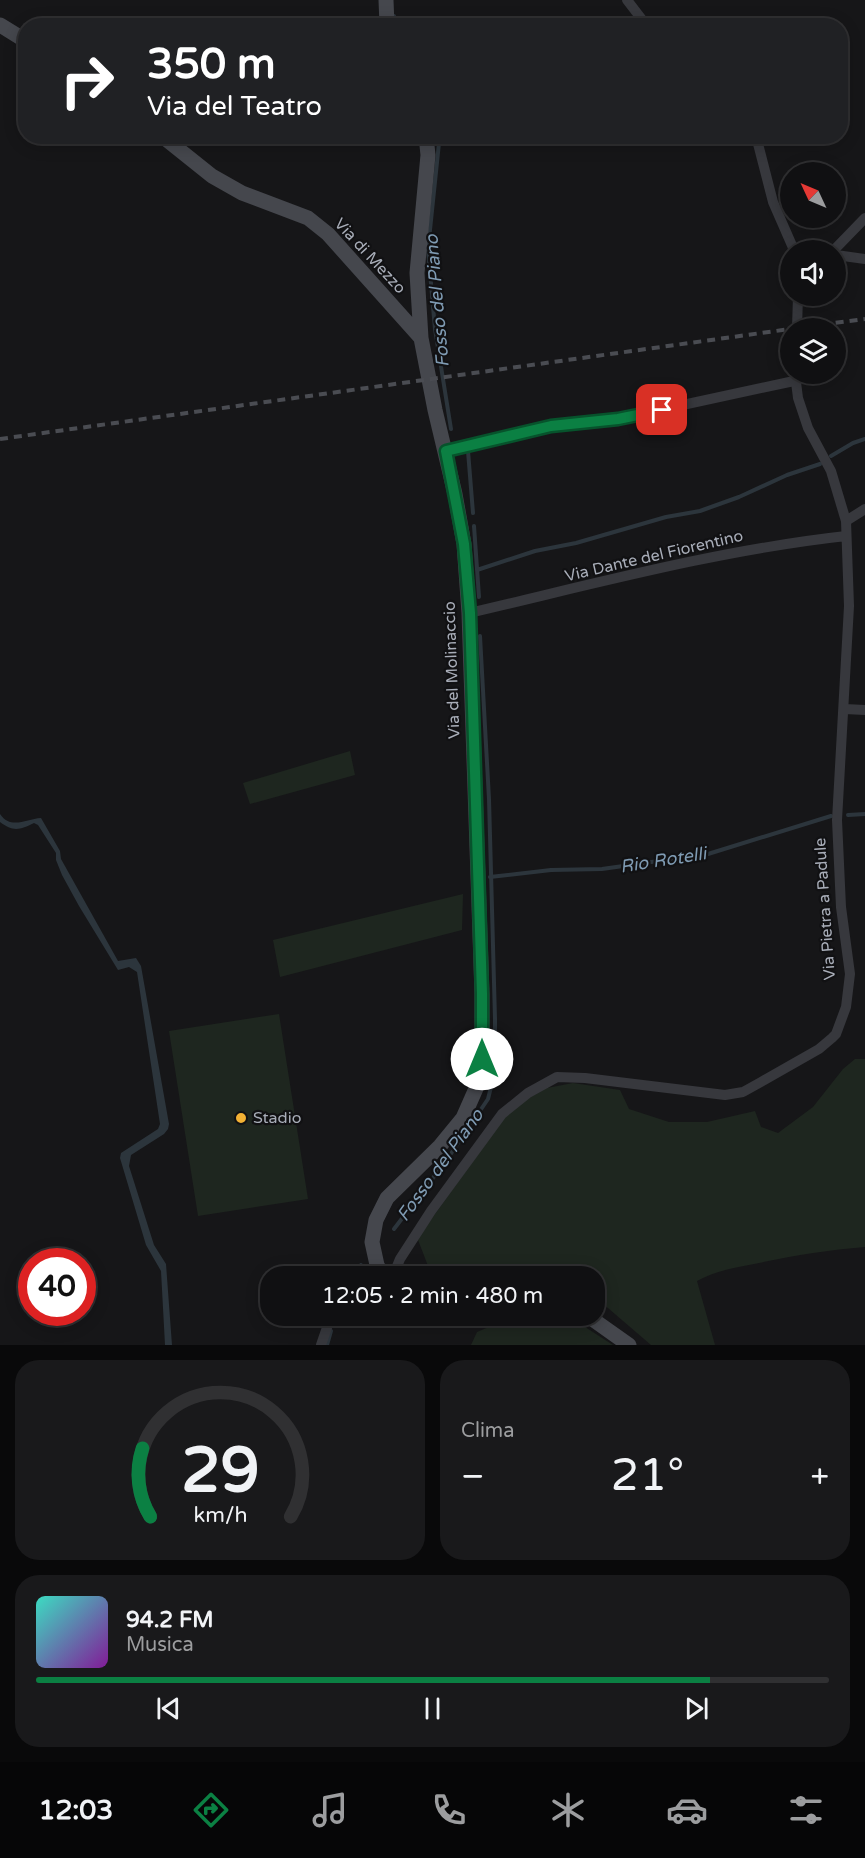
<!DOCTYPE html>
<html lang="it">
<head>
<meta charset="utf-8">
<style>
  body { margin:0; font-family:"Varela Round",sans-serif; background:#19191b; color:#f1f3f6; height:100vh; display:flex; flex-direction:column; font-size:22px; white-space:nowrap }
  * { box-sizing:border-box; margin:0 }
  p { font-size:20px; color:#9c9d9f }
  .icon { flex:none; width:33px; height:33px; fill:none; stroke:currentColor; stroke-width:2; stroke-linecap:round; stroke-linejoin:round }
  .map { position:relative; height:1345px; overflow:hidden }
  .sheet { display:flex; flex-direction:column; gap:15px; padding:15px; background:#09090a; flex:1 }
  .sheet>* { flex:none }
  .top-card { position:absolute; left:18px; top:18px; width:830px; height:126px; border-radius:24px; box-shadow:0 3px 15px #0003,0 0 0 2px #303032; background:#202124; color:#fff; overflow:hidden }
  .needle { width:39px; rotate:314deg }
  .tools { position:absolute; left:780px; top:162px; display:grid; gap:12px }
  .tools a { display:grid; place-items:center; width:66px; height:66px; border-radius:50%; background:#101012; box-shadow:0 3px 15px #0003,0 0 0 2px #303032; font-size:30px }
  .speed { position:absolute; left:18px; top:1248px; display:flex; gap:12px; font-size:30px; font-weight:700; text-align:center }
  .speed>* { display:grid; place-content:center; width:78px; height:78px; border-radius:50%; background:#101012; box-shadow:0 3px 15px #0003,0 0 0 2px #303032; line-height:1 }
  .speed .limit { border:9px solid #d22; background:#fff; color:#111 }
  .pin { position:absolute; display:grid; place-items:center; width:51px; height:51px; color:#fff; margin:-26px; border-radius:12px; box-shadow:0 3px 9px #0006 }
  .me { position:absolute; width:66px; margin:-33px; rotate:0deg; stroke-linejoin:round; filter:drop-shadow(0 0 4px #0008) }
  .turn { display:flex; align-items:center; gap:21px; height:126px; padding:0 30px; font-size:27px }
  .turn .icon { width:78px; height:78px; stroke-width:2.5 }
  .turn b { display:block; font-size:42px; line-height:51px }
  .big { font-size:45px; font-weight:600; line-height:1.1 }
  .sheet .widget { flex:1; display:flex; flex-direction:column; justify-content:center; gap:9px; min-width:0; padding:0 21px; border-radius:24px; background:#19191b }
  .sheet .dial { align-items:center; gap:0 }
  .dial svg { height:156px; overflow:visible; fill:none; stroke:#303032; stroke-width:7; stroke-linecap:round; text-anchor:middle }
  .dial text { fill:#f1f3f6; stroke:none }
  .song { display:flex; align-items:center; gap:18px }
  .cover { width:72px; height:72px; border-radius:9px; background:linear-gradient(135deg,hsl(170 70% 55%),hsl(290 70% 35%)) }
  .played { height:6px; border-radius:3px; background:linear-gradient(90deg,#0b8043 85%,#303032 85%) }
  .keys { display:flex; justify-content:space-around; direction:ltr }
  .heat { display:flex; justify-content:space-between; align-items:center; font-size:33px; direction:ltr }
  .sheet .tiles { flex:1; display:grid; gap:15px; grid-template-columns:1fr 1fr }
  .widget:last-child { grid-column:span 2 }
  .trip { position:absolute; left:260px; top:1266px; width:345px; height:60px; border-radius:24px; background:#101012; box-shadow:0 3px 15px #0003,0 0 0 2px #303032; font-weight:600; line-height:60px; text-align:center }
  .tabs { display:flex; height:96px; justify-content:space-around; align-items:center; background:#060607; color:#9c9d9f }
  .tabs .icon { width:42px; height:42px }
  .tabs .selected { color:#0b8043 }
  .tabs b { font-size:27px; color:#f1f3f6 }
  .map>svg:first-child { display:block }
  .green { fill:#1e261f }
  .water { fill:#2c353c }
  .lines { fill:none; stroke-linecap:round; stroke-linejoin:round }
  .stream { stroke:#2c353c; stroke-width:4 }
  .street { stroke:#37383d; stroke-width:10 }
  .secondary { stroke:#45474d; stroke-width:15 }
  .rail { stroke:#4a4c52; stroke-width:4; stroke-dasharray:8 6; stroke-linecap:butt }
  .route-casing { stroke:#07532c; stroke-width:15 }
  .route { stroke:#0b8043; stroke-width:10 }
  .poi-dot { fill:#f2b134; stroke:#111113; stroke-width:2 }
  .labels { text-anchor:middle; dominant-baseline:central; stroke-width:4.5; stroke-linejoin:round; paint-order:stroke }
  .street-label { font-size:16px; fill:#a8adb8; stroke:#111113 }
  .poi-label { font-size:16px; fill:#a8adb8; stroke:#111113; text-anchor:start }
  .water-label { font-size:18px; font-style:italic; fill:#7f9bb3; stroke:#111113 }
</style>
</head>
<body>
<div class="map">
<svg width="865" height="1345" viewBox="0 0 865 1345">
  <rect width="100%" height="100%" fill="#161618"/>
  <path class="green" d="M 350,751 L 355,775 L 250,804 L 243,783 Z
    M 463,894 L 462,930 L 280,977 L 273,940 Z
    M 279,1014 L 308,1199 L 198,1216 L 169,1031 Z
    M 855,1059 L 865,1059 L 865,1247 C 827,1250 791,1256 754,1264 C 734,1268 715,1271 697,1281 L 715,1345 L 651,1345 L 594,1296 L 594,1276 L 552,1276 L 531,1270 L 512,1276 L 440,1276 L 430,1271 L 418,1240 L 420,1235 L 511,1108 L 547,1088 L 573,1083 L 620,1090 L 629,1109 L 669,1122 L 707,1122 L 755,1111 L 761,1127 L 778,1133 L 813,1107 L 843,1069 Z
    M 515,1316 L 568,1316 L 613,1345 L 471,1345 L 477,1332 Z"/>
  <path class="water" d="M 0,814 C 11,830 26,819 41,818 L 60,851 L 61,859 L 118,961 L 136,958 L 141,966 L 169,1124 L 168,1129 L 164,1134 L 131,1155 L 129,1166 L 154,1245 L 166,1264 L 172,1345 L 165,1345 L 161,1271 L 146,1245 L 120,1158 L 121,1153 L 158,1129 L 160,1124 L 137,972 L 129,967 L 118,970 L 79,906 L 62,875 L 56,860 L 56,853 L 38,825 L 34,823 C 20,830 13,832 0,822 Z"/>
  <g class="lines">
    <path class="stream" d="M 394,16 L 395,26
      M 438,136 L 439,143 L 428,249 L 435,329 L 451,429
      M 468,451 L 473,513
      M 831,456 L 853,443 L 865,439
      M 474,526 L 479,597
      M 477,570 L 535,551 L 576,543 L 666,517 L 700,511 L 739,497 L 787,475 L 820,464
      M 848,815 L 865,814
      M 490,877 L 551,870 L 602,869 L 708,854 L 831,816
      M 394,1229 L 446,1161 L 488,1099 L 495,1071 L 495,1019 L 489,799 L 480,636
      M 352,1276 L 361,1265
      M 327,1345 L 331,1331"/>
    <path class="street" d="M 627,0 L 647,26
      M 756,136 L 773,202 L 794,250
      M 834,250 L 865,218
      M 836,255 L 865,259
      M 797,328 L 798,296
      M 446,451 L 551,426 L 618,419 L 794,381
      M 846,521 L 865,509
      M 469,613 C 594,584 719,550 846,536
      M 845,709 L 865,710
      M 393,1276 L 400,1259 L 431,1211 L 502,1114 L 528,1093 L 557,1077 L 585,1078 L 725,1095 L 743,1092 L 761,1082 L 819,1049 L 832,1038 L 836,1034 L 846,1007 L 850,974 L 841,907 L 837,820 L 849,606 L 846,521 L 831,471 L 808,428 L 798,398 L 795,374
      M 321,1345 L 331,1316"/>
    <path class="secondary" d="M 386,0 L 387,26
      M 0,25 L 26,41
      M 162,136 L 212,176 L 242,193 L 308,218 L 328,234 L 421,338
      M 383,1276 L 377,1265 L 372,1242 L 376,1220 L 387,1198 L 440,1146 L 463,1118 L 478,1084 L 482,1059 L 482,994 L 469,613 L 464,544 L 455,494 L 435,410 L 421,338 L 417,273 L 428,155 L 426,136
      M 588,1316 L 629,1345"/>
    <path class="rail" d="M 794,328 L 865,319
      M 0,439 L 790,329"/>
  </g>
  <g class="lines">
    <g class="route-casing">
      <path id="route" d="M 482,1059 L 482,994 L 470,613 L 464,544 L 446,451 L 551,426 L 618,419 L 662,410"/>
    </g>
    <use href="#route" class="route"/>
  </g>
  <circle class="poi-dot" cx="241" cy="1118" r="6"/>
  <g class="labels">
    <g class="street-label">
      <text transform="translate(370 256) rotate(47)">Via di Mezzo</text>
      <text transform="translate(654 556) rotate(-13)">Via Dante del Fiorentino</text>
      <text transform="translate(452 670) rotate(-92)">Via del Molinaccio</text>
      <text transform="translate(825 909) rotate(-94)">Via Pietra a Padule</text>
    </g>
    <g class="poi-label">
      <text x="253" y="1118">Stadio</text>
    </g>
    <g class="water-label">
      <text transform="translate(437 301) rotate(-95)">Fosso del Piano</text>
      <text transform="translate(663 860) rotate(-9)">Rio Rotelli</text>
      <text transform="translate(440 1165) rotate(-54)">Fosso del Piano</text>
    </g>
  </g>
</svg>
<div class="tools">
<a><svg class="needle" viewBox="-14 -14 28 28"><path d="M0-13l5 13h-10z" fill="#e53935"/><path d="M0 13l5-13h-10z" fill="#9c9d9f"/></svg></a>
<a><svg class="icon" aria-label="sound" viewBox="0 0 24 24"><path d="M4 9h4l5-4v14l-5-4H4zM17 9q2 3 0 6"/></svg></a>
<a><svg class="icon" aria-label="layers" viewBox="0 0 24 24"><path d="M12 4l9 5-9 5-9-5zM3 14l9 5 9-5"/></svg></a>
</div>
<div class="speed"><div class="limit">40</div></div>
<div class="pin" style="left:662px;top:410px;background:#d93025"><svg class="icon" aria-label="arrive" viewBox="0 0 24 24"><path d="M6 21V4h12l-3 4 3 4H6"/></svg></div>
<svg class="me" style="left:482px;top:1059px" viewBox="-20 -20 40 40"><circle r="19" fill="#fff"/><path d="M0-13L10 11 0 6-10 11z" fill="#0b8043"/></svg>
<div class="trip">12:05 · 2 min · 480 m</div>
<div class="top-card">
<div class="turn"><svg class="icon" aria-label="right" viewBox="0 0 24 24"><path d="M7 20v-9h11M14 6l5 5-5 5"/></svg><div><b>350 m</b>Via del Teatro</div></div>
</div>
</div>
<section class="sheet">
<div class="tiles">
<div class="widget dial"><svg viewBox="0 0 100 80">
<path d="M14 69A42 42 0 1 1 86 69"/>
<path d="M14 69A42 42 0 0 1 10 34" stroke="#0b8043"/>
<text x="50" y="56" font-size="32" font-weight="700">29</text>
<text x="50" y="72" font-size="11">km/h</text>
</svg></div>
<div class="widget"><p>Clima</p>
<div class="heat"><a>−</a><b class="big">21°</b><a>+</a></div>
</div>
<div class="widget">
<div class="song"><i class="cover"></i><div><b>94.2 FM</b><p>Musica</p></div></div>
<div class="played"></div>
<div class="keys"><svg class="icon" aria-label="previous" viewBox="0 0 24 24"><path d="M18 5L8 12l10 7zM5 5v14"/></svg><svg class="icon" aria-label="pause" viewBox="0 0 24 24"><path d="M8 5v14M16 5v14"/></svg><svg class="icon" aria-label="next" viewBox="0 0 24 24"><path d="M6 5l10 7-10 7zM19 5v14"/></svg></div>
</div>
</div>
</section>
<nav class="tabs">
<b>12:03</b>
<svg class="icon selected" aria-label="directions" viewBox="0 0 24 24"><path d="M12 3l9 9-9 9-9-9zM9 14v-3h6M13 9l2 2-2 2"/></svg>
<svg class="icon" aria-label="music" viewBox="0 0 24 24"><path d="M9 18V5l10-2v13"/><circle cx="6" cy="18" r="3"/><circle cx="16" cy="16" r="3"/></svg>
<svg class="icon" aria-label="phone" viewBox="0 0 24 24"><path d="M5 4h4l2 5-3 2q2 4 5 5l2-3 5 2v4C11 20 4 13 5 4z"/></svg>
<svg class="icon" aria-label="climate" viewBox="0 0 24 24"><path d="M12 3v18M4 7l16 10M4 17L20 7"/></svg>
<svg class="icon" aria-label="car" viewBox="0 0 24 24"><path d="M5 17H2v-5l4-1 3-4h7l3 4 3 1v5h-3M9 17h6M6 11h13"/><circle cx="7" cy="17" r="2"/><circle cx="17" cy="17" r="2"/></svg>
<svg class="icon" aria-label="filters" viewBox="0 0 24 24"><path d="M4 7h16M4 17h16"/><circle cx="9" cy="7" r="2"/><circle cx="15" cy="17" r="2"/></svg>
</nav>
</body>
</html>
